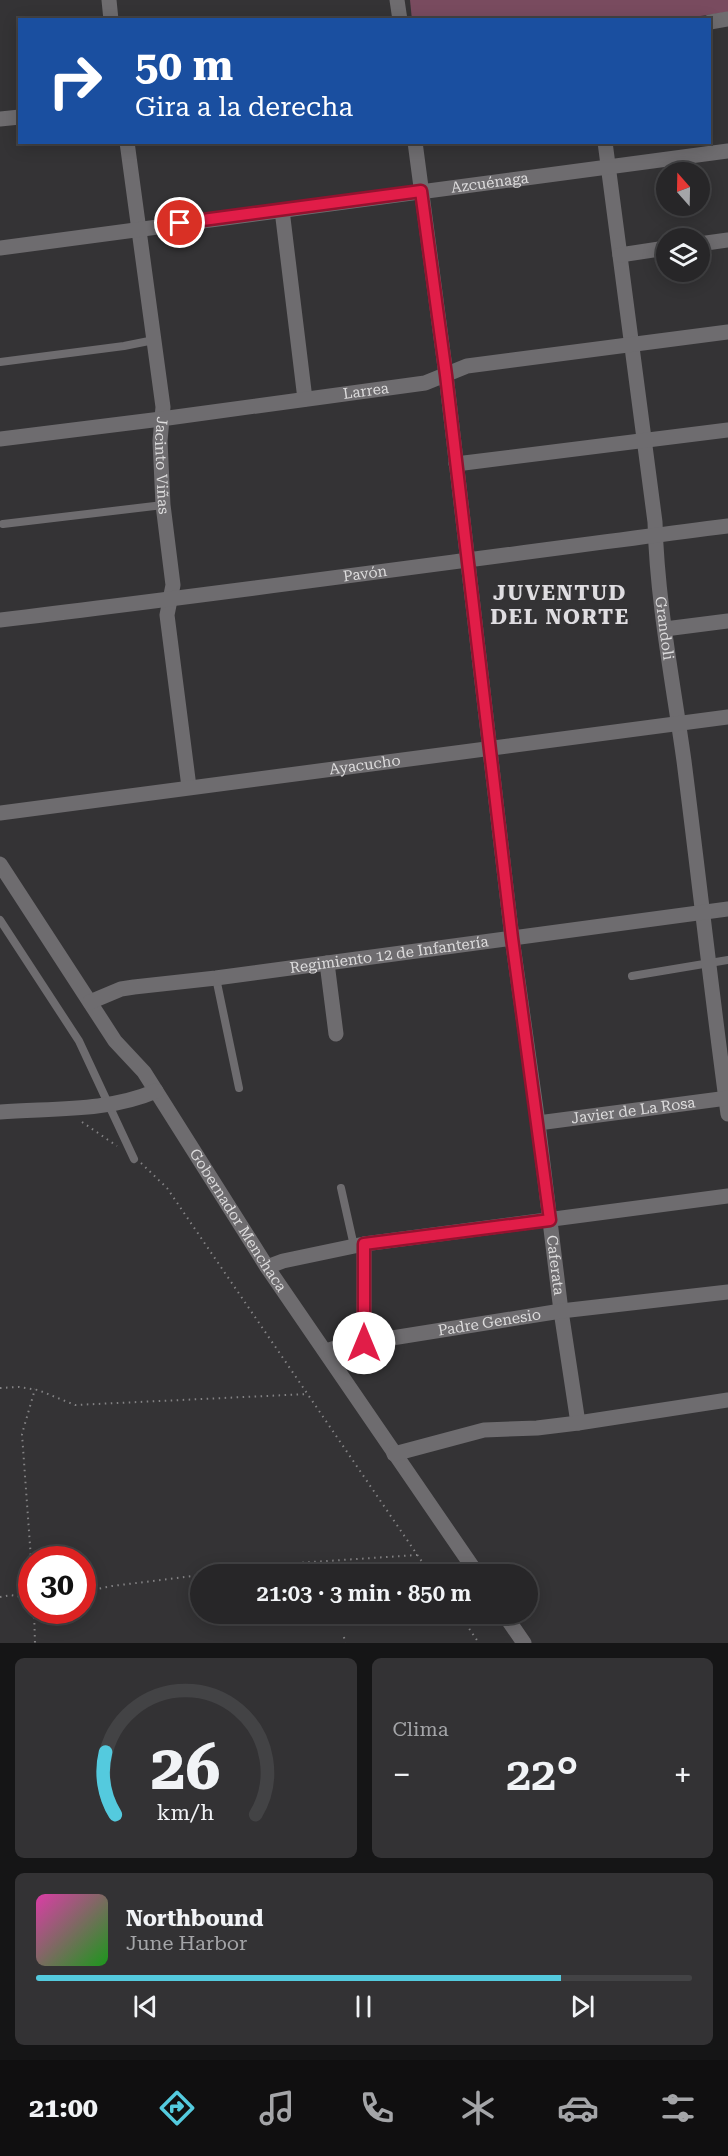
<!DOCTYPE html>
<html lang="es">
<head>
<meta charset="utf-8">
<style>
  body { margin:0; font-family:"Roboto Serif",serif; background:#333234; color:#f1f3f6; height:100vh; display:flex; flex-direction:column; font-size:22px; white-space:nowrap }
  * { box-sizing:border-box; margin:0 }
  p { font-size:20px; color:#a4a5a8 }
  .icon { flex:none; width:33px; height:33px; fill:none; stroke:currentColor; stroke-width:2; stroke-linecap:round; stroke-linejoin:round }
  .map { position:relative; height:1643px; overflow:hidden }
  .details { display:flex; flex-direction:column; gap:15px; padding:15px; background:#151516; flex:1 }
  .details>* { flex:none }
  .guide { position:absolute; left:18px; top:18px; width:693px; height:126px; border-radius:0px; box-shadow:0 3px 15px #0003,0 0 0 2px #434345; background:#1a4fa0; color:#fff; overflow:hidden }
  .needle { width:39px; rotate:340deg }
  .controls { position:absolute; left:656px; top:162px; display:grid; gap:12px }
  .controls a { display:grid; place-items:center; width:54px; height:54px; border-radius:50%; background:#272628; box-shadow:0 3px 15px #0003,0 0 0 2px #434345; font-size:30px }
  .speed { position:absolute; left:18px; top:1546px; display:flex; gap:12px; font-size:30px; font-weight:700; text-align:center }
  .speed>* { display:grid; place-content:center; width:78px; height:78px; border-radius:50%; background:#272628; box-shadow:0 3px 15px #0003,0 0 0 2px #434345; line-height:1 }
  .speed .limit { border:9px solid #d22; background:#fff; color:#111 }
  .pin { position:absolute; display:grid; place-items:center; width:51px; height:51px; color:#fff; margin:-26px; border:3px solid #fff; border-radius:50%; box-shadow:0 2px 6px #0007 }
  .me { position:absolute; width:66px; margin:-33px; rotate:0deg; stroke-linejoin:round; filter:drop-shadow(0 0 4px #0008) }
  .turn { display:flex; align-items:center; gap:21px; height:126px; padding:0 18px; font-size:27px }
  .turn .icon { width:78px; height:78px; stroke-width:2.5 }
  .turn b { display:block; font-size:42px; line-height:51px }
  .big { font-size:45px; font-weight:600; line-height:1.1 }
  .details .tile { flex:1; display:flex; flex-direction:column; justify-content:center; gap:9px; min-width:0; padding:0 21px; border-radius:9px; background:#333234 }
  .details .dial { align-items:center; gap:0 }
  .dial svg { height:156px; overflow:visible; fill:none; stroke:#434345; stroke-width:7; stroke-linecap:round; text-anchor:middle }
  .dial text { fill:#f1f3f6; stroke:none }
  .song { display:flex; align-items:center; gap:18px }
  .cover { width:72px; height:72px; border-radius:9px; background:linear-gradient(135deg,hsl(320 70% 55%),hsl(120 70% 35%)) }
  .played { height:6px; border-radius:3px; background:linear-gradient(90deg,#54cade 80%,#434345 80%) }
  .keys { display:flex; justify-content:space-around; direction:ltr }
  .heat { display:flex; justify-content:space-between; align-items:center; font-size:33px; direction:ltr }
  .details .tiles { flex:1; display:grid; gap:15px; grid-template-columns:1fr 1fr }
  .tile:last-child { grid-column:span 2 }
  .trip { position:absolute; left:190px; top:1564px; width:348px; height:60px; border-radius:30px; background:#272628; box-shadow:0 3px 15px #0003,0 0 0 2px #434345; font-weight:600; line-height:60px; text-align:center }
  .dock { display:flex; height:96px; justify-content:space-around; align-items:center; background:#100f10; color:#a4a5a8 }
  .dock .icon { width:42px; height:42px }
  .dock .on { color:#54cade }
  .dock b { font-size:27px; color:#f1f3f6 }
  .map>svg:first-child { display:block }
  .green { fill:#794b5f }
  .lines { fill:none; stroke-linecap:round; stroke-linejoin:round }
  .path { stroke:#838284; stroke-width:2; stroke-dasharray:1.5 4.5; stroke-linecap:butt }
  .service { stroke:#6e6c6f; stroke-width:8 }
  .minor { stroke:#6e6c6f; stroke-width:15 }
  .route-casing { stroke:#92132f; stroke-width:15 }
  .route { stroke:#e11d48; stroke-width:10 }
  .labels { text-anchor:middle; dominant-baseline:central; stroke-width:6; stroke-linejoin:round; paint-order:stroke }
  .street-label { font-size:15px; fill:#dcdbdc; stroke:#343335 }
  .district-label { font-size:21px; font-weight:bold; letter-spacing:1.5px; fill:#dfdde1; stroke:#343335 }
</style>
</head>
<body>
<div class="map">
<svg width="728" height="1643" viewBox="0 0 728 1643">
  <rect width="100%" height="100%" fill="#343335"/>
  <path class="green" d="M 410,0 L 728,0 L 728,12 L 673,20 L 412,20 Z"/>
  <g class="lines">
    <path class="path" d="M 82,1122 L 117,1146
      M 141,1163 L 167,1188 L 431,1575
      M 0,1388 L 19,1387 L 38,1390 L 75,1405 L 308,1394
      M 32,1573 L 22,1434 L 35,1389
      M 201,1575 L 297,1563 L 417,1555
      M 82,1592 L 112,1586 L 201,1575
      M 0,1597 L 11,1595 L 32,1599
      M 34,1611 L 35,1643
      M 459,1614 L 479,1643
      M 344,1637 L 345,1643"/>
    <path class="service" d="M 0,362 L 124,346 L 154,340
      M 3,524 L 163,505
      M 0,920 L 79,1041 L 134,1159
      M 632,976 L 728,960
      M 216,978 L 239,1088
      M 341,1188 L 354,1246"/>
    <g class="minor">
      <path d="M 109,0 L 111,20"/>
      <path d="M 397,0 L 400,20"/>
      <path d="M 710,22 L 728,19"/>
      <path d="M 0,119 L 20,117"/>
      <path id="s1" d="M 127,142 L 163,407 L 160,441 L 163,505 L 173,585 L 167,615 L 189,787"/>
      <path id="s2" d="M 415,142 L 446,375 L 512,938 L 538,1123 L 561,1311 L 578,1423"/>
      <path id="s3" d="M 605,142 L 655,522 C 657,602 673,682 684,761 C 699,879 712,997 728,1114"/>
      <path d="M 282,210 L 305,399"/>
      <path d="M 699,244 L 728,240"/>
      <path id="s4" d="M 0,248 L 728,151"/>
      <path d="M 620,255 L 666,248"/>
      <path id="s5" d="M 0,439 L 161,419 L 425,383 L 467,366 L 728,332"/>
      <path d="M 456,464 L 728,430"/>
      <path id="s6" d="M 0,620 C 243,591 485,557 728,526"/>
      <path d="M 665,629 L 728,621"/>
      <path id="s7" d="M 0,813 L 728,717"/>
      <path id="s8" d="M 0,864 L 115,1041 L 144,1072 L 267,1267 L 478,1575"/>
      <path d="M 327,963 L 336,1034"/>
      <path id="s9" d="M 90,1002 L 121,989 L 134,987 L 216,978 L 728,909"/>
      <path d="M 0,1112 C 53,1108 107,1112 156,1091"/>
      <path id="s10" d="M 538,1123 L 728,1098"/>
      <path d="M 364,1244 L 364,1343"/>
      <path d="M 267,1267 L 283,1261 L 364,1244 L 728,1196"/>
      <path id="s11" d="M 326,1351 L 342,1346 L 561,1311 L 728,1292"/>
      <path d="M 394,1454 L 484,1430 L 537,1428 L 578,1423 L 728,1400"/>
      <path d="M 504,1614 L 524,1643"/>
    </g>
  </g>
  <g class="lines">
    <g class="route-casing">
      <path id="route" d="M 180,223 L 421,191 L 446,375 L 512,938 L 550,1220 L 364,1244 L 364,1343"/>
    </g>
    <use href="#route" class="route"/>
  </g>
  <g class="labels">
    <g class="street-label">
      <text stroke="none"><textPath href="#s4" startOffset="494">Azcuénaga</textPath></text>
      <text stroke="none"><textPath href="#s5" startOffset="369">Larrea</textPath></text>
      <text stroke="none"><textPath href="#s1" startOffset="326">Jacinto Viñas</textPath></text>
      <text stroke="none"><textPath href="#s6" startOffset="368">Pavón</textPath></text>
      <text stroke="none"><textPath href="#s3" startOffset="490">Grandoli</textPath></text>
      <text stroke="none"><textPath href="#s7" startOffset="368">Ayacucho</textPath></text>
      <text stroke="none"><textPath href="#s9" startOffset="304">Regimiento 12 de Infantería</textPath></text>
      <text stroke="none"><textPath href="#s10" startOffset="96">Javier de La Rosa</textPath></text>
      <text stroke="none"><textPath href="#s8" startOffset="429">Gobernador Menchaca</textPath></text>
      <text stroke="none"><textPath href="#s2" startOffset="1132">Caferata</textPath></text>
      <text stroke="none"><textPath href="#s11" startOffset="166">Padre Genesio</textPath></text>
    </g>
    <g class="district-label">
      <text x="560" y="593">JUVENTUD<tspan x="560" dy="24">DEL NORTE</tspan></text>
    </g>
  </g>
</svg>
<div class="controls">
<a><svg class="needle" viewBox="-14 -14 28 28"><path d="M0-13l5 13h-10z" fill="#e53935"/><path d="M0 13l5-13h-10z" fill="#a4a5a8"/></svg></a>
<a><svg class="icon" aria-label="layers" viewBox="0 0 24 24"><path d="M12 4l9 5-9 5-9-5zM3 14l9 5 9-5"/></svg></a>
</div>
<div class="speed"><div class="limit">30</div></div>
<div class="pin" style="left:180px;top:223px;background:#d93025"><svg class="icon" aria-label="arrive" viewBox="0 0 24 24"><path d="M6 21V4h12l-3 4 3 4H6"/></svg></div>
<svg class="me" style="left:364px;top:1343px" viewBox="-20 -20 40 40"><circle r="19" fill="#fff"/><path d="M0-13L10 11 0 6-10 11z" fill="#e11d48"/></svg>
<div class="trip">21:03 · 3 min · 850 m</div>
<div class="guide">
<div class="turn"><svg class="icon" aria-label="right" viewBox="0 0 24 24"><path d="M7 20v-9h11M14 6l5 5-5 5"/></svg><div><b>50 m</b>Gira a la derecha</div></div>
</div>
</div>
<section class="details">
<div class="tiles">
<div class="tile dial"><svg viewBox="0 0 100 80">
<path d="M14 69A42 42 0 1 1 86 69"/>
<path d="M14 69A42 42 0 0 1 9 37" stroke="#54cade"/>
<text x="50" y="56" font-size="32" font-weight="700">26</text>
<text x="50" y="72" font-size="11">km/h</text>
</svg></div>
<div class="tile"><p>Clima</p>
<div class="heat"><a>−</a><b class="big">22°</b><a>+</a></div>
</div>
<div class="tile">
<div class="song"><i class="cover"></i><div><b>Northbound</b><p>June Harbor</p></div></div>
<div class="played"></div>
<div class="keys"><svg class="icon" aria-label="previous" viewBox="0 0 24 24"><path d="M18 5L8 12l10 7zM5 5v14"/></svg><svg class="icon" aria-label="pause" viewBox="0 0 24 24"><path d="M8 5v14M16 5v14"/></svg><svg class="icon" aria-label="next" viewBox="0 0 24 24"><path d="M6 5l10 7-10 7zM19 5v14"/></svg></div>
</div>
</div>
</section>
<nav class="dock">
<b>21:00</b>
<svg class="icon on" aria-label="directions" viewBox="0 0 24 24"><path d="M12 3l9 9-9 9-9-9zM9 14v-3h6M13 9l2 2-2 2"/></svg>
<svg class="icon" aria-label="music" viewBox="0 0 24 24"><path d="M9 18V5l10-2v13"/><circle cx="6" cy="18" r="3"/><circle cx="16" cy="16" r="3"/></svg>
<svg class="icon" aria-label="phone" viewBox="0 0 24 24"><path d="M5 4h4l2 5-3 2q2 4 5 5l2-3 5 2v4C11 20 4 13 5 4z"/></svg>
<svg class="icon" aria-label="climate" viewBox="0 0 24 24"><path d="M12 3v18M4 7l16 10M4 17L20 7"/></svg>
<svg class="icon" aria-label="car" viewBox="0 0 24 24"><path d="M5 17H2v-5l4-1 3-4h7l3 4 3 1v5h-3M9 17h6M6 11h13"/><circle cx="7" cy="17" r="2"/><circle cx="17" cy="17" r="2"/></svg>
<svg class="icon" aria-label="filters" viewBox="0 0 24 24"><path d="M4 7h16M4 17h16"/><circle cx="9" cy="7" r="2"/><circle cx="15" cy="17" r="2"/></svg>
</nav>
</body>
</html>
